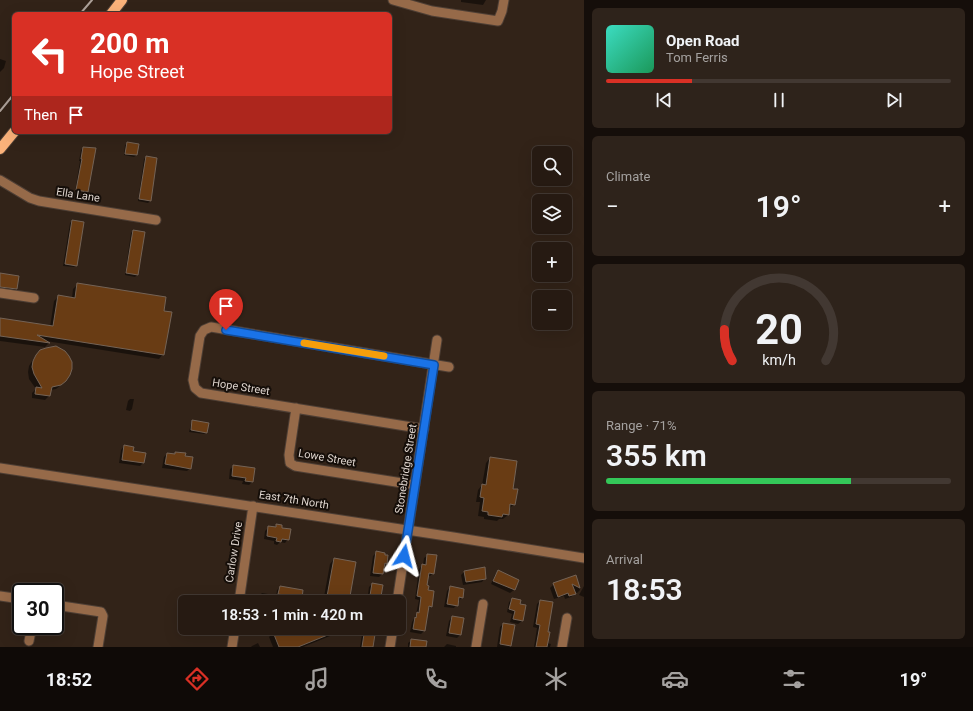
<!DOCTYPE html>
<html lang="en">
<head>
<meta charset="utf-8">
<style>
  body { margin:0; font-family:Roboto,sans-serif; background:#2e231b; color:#f1f3f6; height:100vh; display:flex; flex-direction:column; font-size:15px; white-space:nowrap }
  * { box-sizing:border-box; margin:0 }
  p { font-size:13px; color:#a4a19f }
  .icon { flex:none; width:22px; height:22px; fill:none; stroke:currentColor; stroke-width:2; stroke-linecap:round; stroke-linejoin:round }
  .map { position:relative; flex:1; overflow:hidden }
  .drawer { display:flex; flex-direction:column; gap:8px; padding:8px; background:#150e0a; width:389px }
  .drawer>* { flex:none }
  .guide { position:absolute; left:12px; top:12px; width:380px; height:122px; border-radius:6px; box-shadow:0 4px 16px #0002,0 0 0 1px #423832; background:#d93025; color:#fff; overflow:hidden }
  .tools { position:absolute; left:532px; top:146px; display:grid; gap:8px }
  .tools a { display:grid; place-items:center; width:40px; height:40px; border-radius:6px; background:#261a12; box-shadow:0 4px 16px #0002,0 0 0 1px #423832; font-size:20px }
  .speed { position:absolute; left:12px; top:583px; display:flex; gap:8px; font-size:20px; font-weight:700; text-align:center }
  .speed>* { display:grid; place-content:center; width:52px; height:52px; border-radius:50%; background:#261a12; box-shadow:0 4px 16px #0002,0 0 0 1px #423832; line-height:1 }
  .speed .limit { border:2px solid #111; border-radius:6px; background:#fff; color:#111 }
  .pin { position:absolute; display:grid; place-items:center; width:34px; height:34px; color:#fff; margin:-41px -17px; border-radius:50% 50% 50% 0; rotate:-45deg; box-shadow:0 0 4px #0007 }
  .pin .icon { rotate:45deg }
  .me { position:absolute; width:44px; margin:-22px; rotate:9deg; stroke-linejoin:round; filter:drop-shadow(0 0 3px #0008) }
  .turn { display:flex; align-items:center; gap:14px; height:84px; padding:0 12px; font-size:18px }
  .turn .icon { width:52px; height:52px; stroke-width:2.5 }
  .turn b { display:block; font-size:28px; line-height:34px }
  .then { display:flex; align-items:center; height:38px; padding:0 12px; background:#0003; gap:8px; font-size:15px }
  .big { font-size:30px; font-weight:600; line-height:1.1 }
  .drawer .widget { flex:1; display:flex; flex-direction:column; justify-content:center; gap:6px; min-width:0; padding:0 14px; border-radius:6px; background:#2e231b }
  .drawer .dial { align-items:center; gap:0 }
  .dial svg { height:104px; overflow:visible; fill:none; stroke:#423832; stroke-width:7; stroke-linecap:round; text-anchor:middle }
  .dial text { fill:#f1f3f6; stroke:none }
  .song { display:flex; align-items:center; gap:12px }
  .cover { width:48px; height:48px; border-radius:6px; background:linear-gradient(135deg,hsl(170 70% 55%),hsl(150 70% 35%)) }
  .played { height:4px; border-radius:2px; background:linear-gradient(90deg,#d93025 25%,#423832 25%) }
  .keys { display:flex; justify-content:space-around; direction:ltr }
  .heat { display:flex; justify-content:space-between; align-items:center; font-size:22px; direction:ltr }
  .charge { height:6px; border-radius:3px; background:linear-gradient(90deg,#34c759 71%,#423832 0) }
  .trip { position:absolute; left:178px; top:595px; width:228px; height:40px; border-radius:6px; background:#261a12; box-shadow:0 4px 16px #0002,0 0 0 1px #423832; font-weight:600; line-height:40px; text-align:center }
  .menu { display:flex; height:64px; justify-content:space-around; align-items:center; background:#0f0a07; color:#a4a19f }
  .menu .icon { width:28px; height:28px }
  .menu .selected { color:#d93025 }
  .menu b { font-size:18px; color:#f1f3f6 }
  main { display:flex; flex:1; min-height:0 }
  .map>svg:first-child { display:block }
  .shadow { fill:#0007 }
  .building { fill:#693c14; stroke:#746356 }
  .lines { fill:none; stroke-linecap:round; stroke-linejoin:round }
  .minor-casing { stroke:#4e3f35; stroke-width:11 }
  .major-casing { stroke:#4e3f35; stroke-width:12 }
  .minor { stroke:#966a49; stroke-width:9 }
  .major { stroke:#fbb27a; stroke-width:10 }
  .rail { stroke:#ada199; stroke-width:2 }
  .route-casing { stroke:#114b97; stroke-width:10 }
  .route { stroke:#1a73e8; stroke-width:7 }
  .slow { stroke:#f59e0b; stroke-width:7 }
  .labels { text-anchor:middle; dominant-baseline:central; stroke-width:4; stroke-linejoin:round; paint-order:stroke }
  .street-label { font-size:11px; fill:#dfd5ce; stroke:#150e09 }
</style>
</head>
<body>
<main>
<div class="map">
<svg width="584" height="647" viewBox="0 0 584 647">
  <rect width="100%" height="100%" fill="#322318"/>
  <path class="shadow" d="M 461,0 L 486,0 L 483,5 L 461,2 Z
    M 0,59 L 6,61 L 4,68 L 0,72 Z
    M 128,143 L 137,155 L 134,157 L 124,155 L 125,145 Z
    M 83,148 L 87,191 L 85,193 L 75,192 L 80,161 L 79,161 L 81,150 Z
    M 146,157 L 156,159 L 150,201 L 148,203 L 138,201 L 144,159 Z
    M 72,221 L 83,223 L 76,265 L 74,267 L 63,266 L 70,223 Z
    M 133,231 L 137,275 L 135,277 L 125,275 L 131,233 Z
    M 0,274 L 18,277 L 16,289 L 11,294 L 0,292 Z
    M 78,284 L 162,312 L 163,354 L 159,359 L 46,341 L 49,343 L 45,347 L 0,341 L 0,319 L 50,327 L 54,301 L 59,296 L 72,298 L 73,289 Z
    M 41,351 L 61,385 L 56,389 L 50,390 L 49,396 L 45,400 L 32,398 L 32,393 L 36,389 L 29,379 L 28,372 L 29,366 L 32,361 Z
    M 130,399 L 134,399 L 132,409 L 130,411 L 126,410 L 128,401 Z
    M 193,422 L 206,432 L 204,434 L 189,432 L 191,424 Z
    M 124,446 L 143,463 L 140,466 L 119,463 L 121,450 Z
    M 176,453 L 190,468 L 187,471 L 162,468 L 164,457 L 167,454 L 173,455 Z
    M 490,458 L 512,489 L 514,504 L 509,509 L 508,515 L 503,519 L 499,519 L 497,521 L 484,519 L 484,517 L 478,516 L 480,502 L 476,502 L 478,490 L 482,485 L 486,463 Z
    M 234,466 L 252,482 L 249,485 L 242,484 L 243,481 L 229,479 L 230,469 Z
    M 276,525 L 288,539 L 285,543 L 280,542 L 277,545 L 274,544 L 274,541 L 264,539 L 265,531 L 269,527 L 274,528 Z
    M 377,552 L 386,563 L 383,566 L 382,574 L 379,577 L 370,576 L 373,556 Z
    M 428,555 L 433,573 L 430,576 L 428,576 L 426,586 L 431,606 L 428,609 L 424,631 L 421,634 L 410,632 L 412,622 L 416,615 L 419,600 L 415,599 L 419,569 L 423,565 L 424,558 Z
    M 334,559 L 348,602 L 323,602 L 330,564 Z
    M 464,572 L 485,578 L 482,582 L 463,585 L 461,575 Z
    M 498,572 L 518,580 L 514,590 L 510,593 L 491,584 L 495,575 Z
    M 575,576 L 580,590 L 577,593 L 574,592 L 575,594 L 571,597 L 565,599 L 564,596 L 554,599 L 550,588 L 554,584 Z
    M 372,584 L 379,602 L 367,602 L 369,587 Z
    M 584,586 L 584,597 L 579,595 Z
    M 280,587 L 301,598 L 298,601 L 276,597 L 277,590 Z
    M 450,587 L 462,597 L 454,608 L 444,607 L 447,591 Z
    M 262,593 L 268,594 L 266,602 L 259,602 L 260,595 Z
    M 512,599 L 519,604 L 525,606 L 522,621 L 518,624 L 510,622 L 512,614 L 507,612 L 509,602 Z
    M 540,601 L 547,633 L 547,643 L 551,644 L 550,647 L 534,647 L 537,628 L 533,627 L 537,604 Z
    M 452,617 L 460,635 L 457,638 L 446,636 L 449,621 Z
    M 503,624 L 514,626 L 510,647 L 497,647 L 500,627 Z
    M 285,628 L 337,628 L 330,636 L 303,647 L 273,647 L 269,637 L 273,633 Z
    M 363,628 L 375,628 L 372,646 L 374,647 L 360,647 Z
    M 412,640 L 425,647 L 408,647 L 408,643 Z
    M 258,643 L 260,647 L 251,647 L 252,646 Z
    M 447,644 L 456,646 L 456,647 L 444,647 Z"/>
  <path class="building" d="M 127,142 L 139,144 L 137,155 L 125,154 Z
    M 83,147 L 96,148 L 88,192 L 76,190 L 82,159 L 81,159 Z
    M 146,156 L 157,158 L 151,201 L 139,199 Z
    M 72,220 L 84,222 L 77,266 L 65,264 Z
    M 133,230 L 145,232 L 138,275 L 126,273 Z
    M 0,273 L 19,276 L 17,289 L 0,287 Z
    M 77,283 L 166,297 L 164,311 L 172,312 L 164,355 L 37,335 L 50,343 L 0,336 L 0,318 L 53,326 L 58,295 L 75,298 Z
    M 56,346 L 65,351 L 69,356 L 72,362 L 72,369 L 70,375 L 66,381 L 61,385 L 52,387 L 50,396 L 35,394 L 36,387 L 42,388 L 34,374 L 32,367 L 33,361 L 36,355 L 40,350 L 46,348 Z
    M 192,420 L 209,423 L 207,433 L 191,430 Z
    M 124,445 L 134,447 L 133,451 L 146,453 L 144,463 L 122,460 Z
    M 175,452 L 186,453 L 185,456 L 193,457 L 191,469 L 165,464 L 167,453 L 175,454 Z
    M 490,457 L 517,461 L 513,489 L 518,489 L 515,505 L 510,504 L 509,515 L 503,514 L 502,517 L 488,515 L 488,512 L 482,511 L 484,498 L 480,497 L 482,484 L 486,485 Z
    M 233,465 L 255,468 L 253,482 L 245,481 L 246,478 L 232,476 Z
    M 276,524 L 282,525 L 282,528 L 291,529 L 289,540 L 282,539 L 281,542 L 276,541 L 277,538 L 267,536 L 268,526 L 276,527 Z
    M 376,551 L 385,553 L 385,555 L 388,555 L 387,564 L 385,563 L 383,574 L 373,573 Z
    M 427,554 L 437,555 L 434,574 L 429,573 L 427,585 L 429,586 L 428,590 L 434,591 L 432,607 L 429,606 L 425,631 L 413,629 L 415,617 L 416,618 L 417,612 L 419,613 L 421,597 L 417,596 L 422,564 L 426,565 Z
    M 334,558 L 356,562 L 349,602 L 326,602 Z
    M 485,567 L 486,579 L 466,582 L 464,571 Z
    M 498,570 L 519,580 L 515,590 L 493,581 Z
    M 576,575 L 580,588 L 572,584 L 576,594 L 569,596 L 568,593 L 558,597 L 553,583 Z
    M 372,583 L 383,585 L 380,602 L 369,602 Z
    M 280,586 L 303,590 L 302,598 L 278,594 Z
    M 450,586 L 464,589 L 463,598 L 459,597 L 458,606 L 447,604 Z
    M 512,598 L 521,600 L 520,604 L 526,605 L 523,621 L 513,619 L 515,611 L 509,609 Z
    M 540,600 L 553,602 L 548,632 L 550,632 L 547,647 L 536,647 L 540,625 L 536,624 Z
    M 452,616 L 464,618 L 461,635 L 449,633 Z
    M 503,623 L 515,625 L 511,646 L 500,644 Z
    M 282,628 L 345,628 L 298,647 L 279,647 L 273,632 Z
    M 365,628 L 376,628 L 373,647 L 362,647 Z
    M 411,639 L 427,641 L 426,647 L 410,647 Z"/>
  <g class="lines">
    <g class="minor-casing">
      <path id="minor" d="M 393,0 L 432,11 L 498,21 L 502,11 L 504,0
        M 0,180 L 30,198 L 39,201 L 156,220
        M 0,293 L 34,298
        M 296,408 L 289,455 L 290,463 L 295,466 L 415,485
        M 424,429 L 201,393 L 195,388 L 193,380 L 200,336 L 204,330 L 211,327 L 449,367
        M 0,468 L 453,537 L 584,558
        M 0,596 L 21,599
        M 239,602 L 253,506
        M 397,602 L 437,340
        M 55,605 L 101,612 L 103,616 L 98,647
        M 29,641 L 32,626
        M 232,647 L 235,628
        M 390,647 L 393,628
        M 476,647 L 483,604
        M 562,647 L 567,618"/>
    </g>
    <g class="major-casing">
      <path id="major" d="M 111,14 L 122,0
        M 0,149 L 14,132"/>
    </g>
    <use href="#minor" class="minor"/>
    <use href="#major" class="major"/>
    <path class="rail" d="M 80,14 L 92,0
      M 0,111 L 14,94"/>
  </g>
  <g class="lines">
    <g class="route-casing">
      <path id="route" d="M 226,330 L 434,365 L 404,556"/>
    </g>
    <use href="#route" class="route"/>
    <path class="slow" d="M 304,343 L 384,356"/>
  </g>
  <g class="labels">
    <g class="street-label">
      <text transform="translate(78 195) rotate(9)">Ella Lane</text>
      <text transform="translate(241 387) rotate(9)">Hope Street</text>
      <text transform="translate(327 458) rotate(10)">Lowe Street</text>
      <text transform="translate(406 469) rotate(-81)">Stonebridge Street</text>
      <text transform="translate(294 500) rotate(9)">East 7th North</text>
      <text transform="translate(234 552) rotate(-81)">Carlow Drive</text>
    </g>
  </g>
</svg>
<div class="tools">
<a><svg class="icon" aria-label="search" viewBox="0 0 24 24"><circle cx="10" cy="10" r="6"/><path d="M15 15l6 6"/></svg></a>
<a><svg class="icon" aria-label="layers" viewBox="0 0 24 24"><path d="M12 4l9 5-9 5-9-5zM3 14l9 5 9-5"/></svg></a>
<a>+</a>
<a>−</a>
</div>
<div class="speed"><div class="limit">30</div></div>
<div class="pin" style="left:226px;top:330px;background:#d93025"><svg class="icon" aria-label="arrive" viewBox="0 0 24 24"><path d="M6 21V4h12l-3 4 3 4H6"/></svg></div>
<svg class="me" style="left:404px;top:556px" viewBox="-20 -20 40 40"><path d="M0-17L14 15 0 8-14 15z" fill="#1a73e8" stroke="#fff" stroke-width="4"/></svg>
<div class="trip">18:53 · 1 min · 420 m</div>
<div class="guide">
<div class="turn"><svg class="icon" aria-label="left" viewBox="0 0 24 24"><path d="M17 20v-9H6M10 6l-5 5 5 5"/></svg><div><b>200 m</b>Hope Street</div></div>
<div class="then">Then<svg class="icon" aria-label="arrive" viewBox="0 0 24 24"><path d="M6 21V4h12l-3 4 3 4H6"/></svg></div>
</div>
</div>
<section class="drawer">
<div class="widget">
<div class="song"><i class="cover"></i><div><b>Open Road</b><p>Tom Ferris</p></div></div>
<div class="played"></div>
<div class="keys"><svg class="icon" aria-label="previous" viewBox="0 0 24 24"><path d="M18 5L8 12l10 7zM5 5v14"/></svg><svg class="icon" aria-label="pause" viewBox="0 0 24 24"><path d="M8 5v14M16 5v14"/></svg><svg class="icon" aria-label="next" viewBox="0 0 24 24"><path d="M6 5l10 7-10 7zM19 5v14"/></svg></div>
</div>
<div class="widget"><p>Climate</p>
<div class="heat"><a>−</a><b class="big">19°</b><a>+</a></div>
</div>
<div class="widget dial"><svg viewBox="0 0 100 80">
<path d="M14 69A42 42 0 1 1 86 69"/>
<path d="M14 69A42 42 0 0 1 8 45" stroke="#d93025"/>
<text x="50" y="56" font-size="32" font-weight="700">20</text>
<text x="50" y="72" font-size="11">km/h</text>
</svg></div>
<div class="widget"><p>Range · 71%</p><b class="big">355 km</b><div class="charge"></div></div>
<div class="widget"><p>Arrival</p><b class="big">18:53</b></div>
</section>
</main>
<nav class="menu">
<b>18:52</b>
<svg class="icon selected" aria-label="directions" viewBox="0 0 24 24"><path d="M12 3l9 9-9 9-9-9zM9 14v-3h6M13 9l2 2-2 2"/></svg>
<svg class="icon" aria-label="music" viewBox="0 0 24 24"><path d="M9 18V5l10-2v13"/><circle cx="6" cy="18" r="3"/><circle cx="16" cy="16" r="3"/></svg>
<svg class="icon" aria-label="phone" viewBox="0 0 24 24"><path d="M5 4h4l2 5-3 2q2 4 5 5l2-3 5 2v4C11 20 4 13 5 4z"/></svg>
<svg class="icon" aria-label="climate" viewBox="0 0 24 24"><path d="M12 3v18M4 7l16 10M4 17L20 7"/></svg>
<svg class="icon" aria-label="car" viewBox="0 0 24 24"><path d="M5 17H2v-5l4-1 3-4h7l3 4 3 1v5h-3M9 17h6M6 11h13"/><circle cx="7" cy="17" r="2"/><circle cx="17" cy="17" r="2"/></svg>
<svg class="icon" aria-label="filters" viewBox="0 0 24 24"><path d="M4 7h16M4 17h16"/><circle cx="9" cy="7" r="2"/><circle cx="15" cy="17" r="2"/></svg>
<b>19°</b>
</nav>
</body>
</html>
